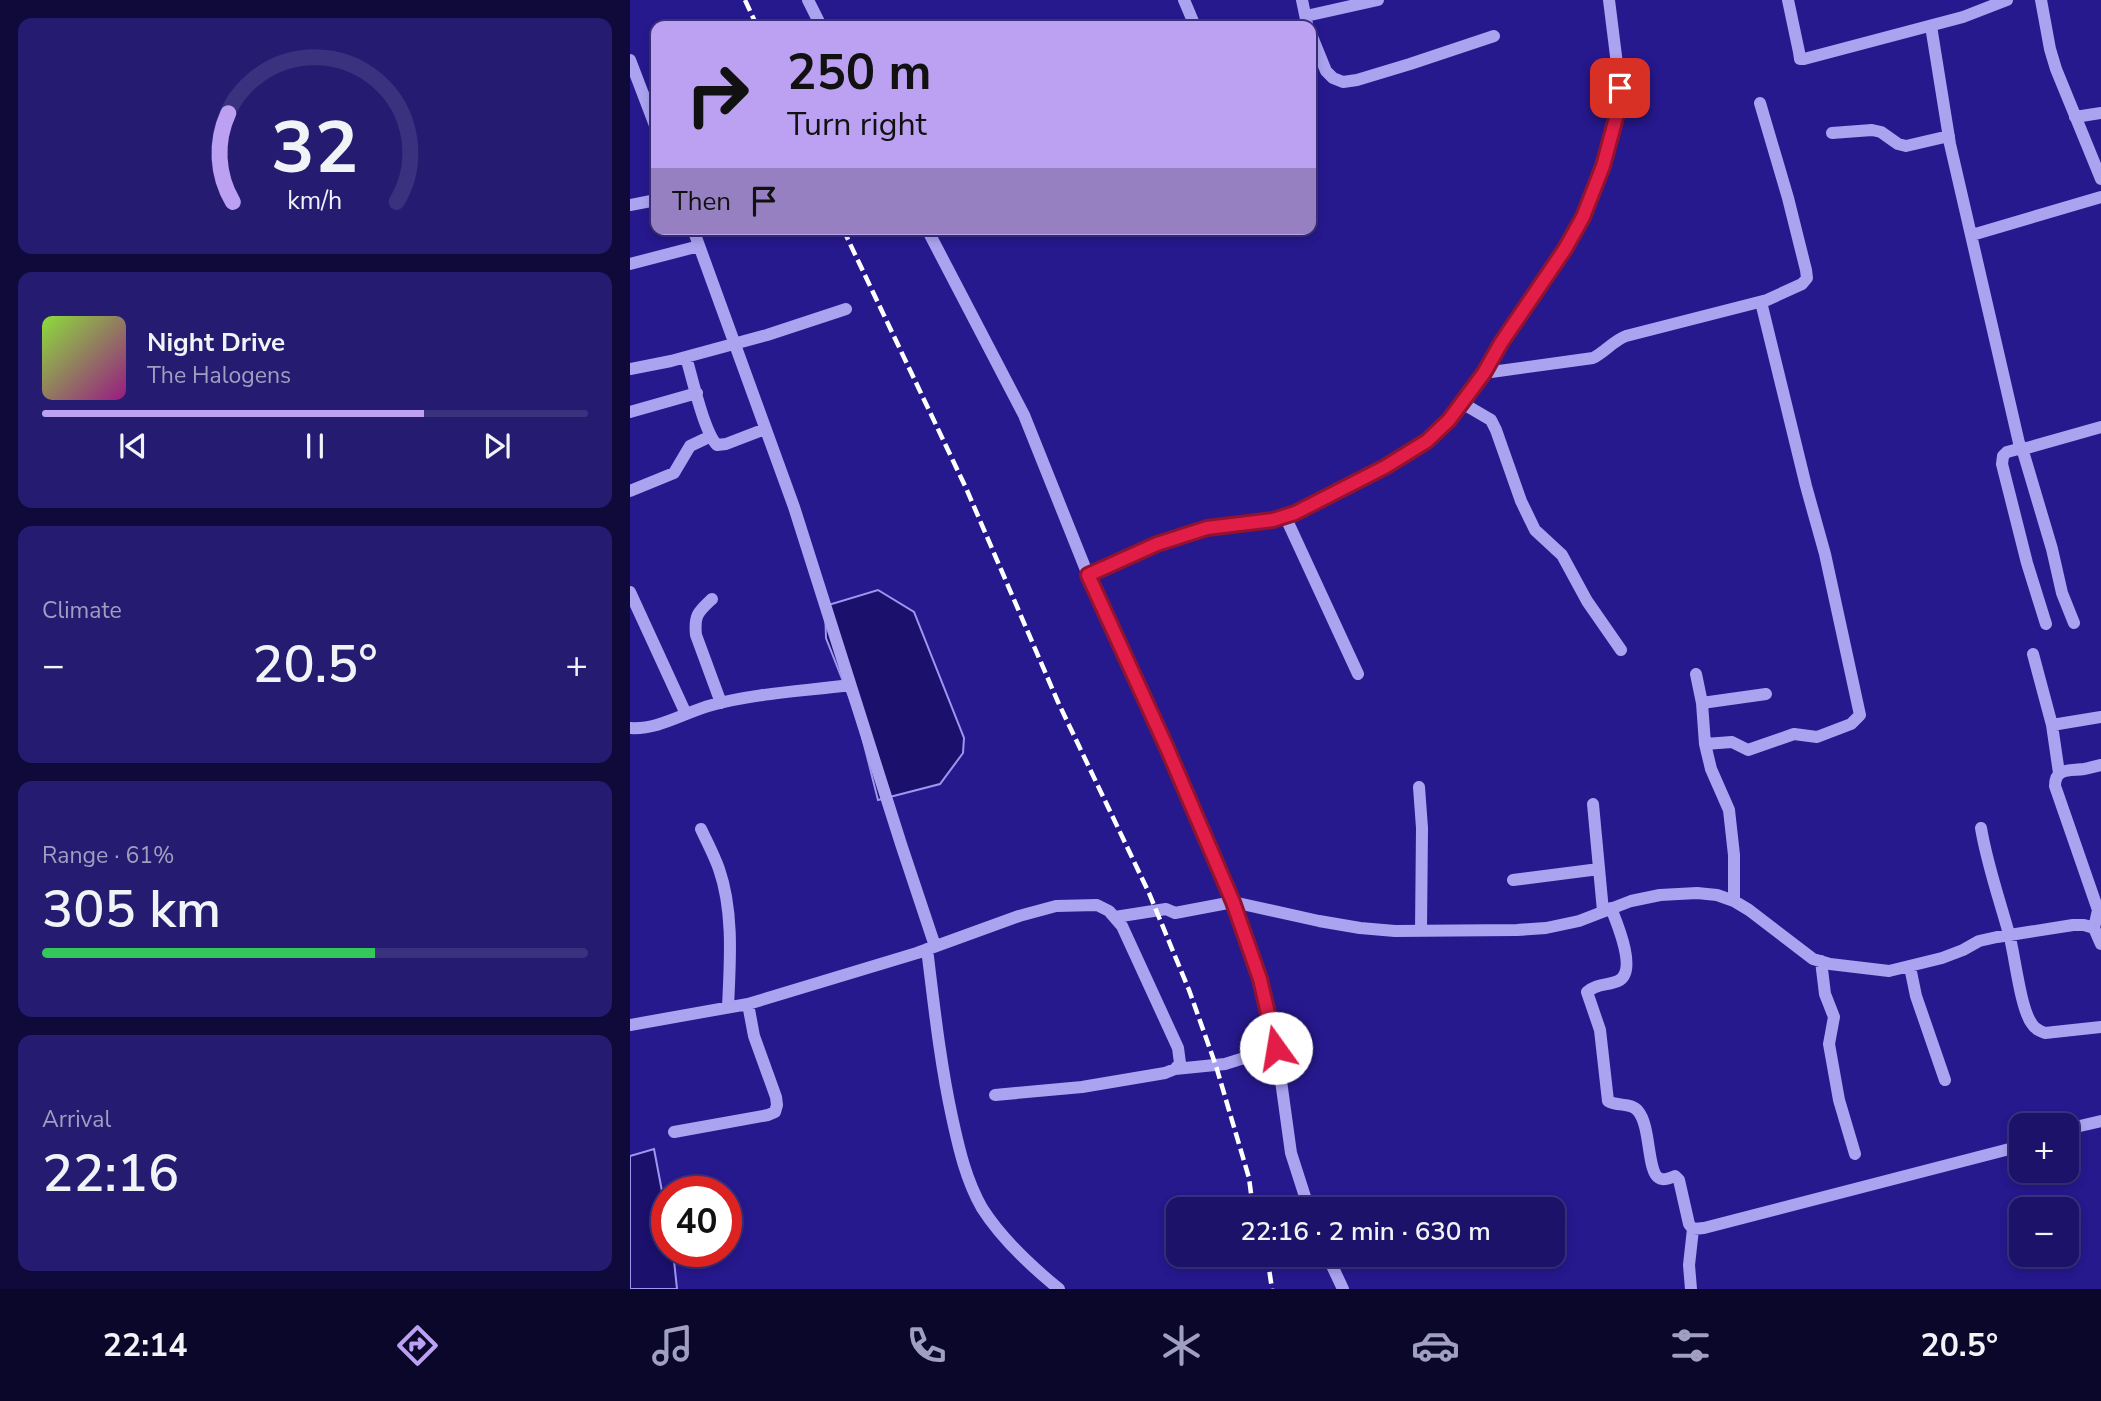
<!DOCTYPE html>
<html lang="en">
<head>
<meta charset="utf-8">
<style>
  body { margin:0; font-family:"Nunito Sans",sans-serif; background:#251b70; color:#f1f3f6; height:100vh; display:flex; flex-direction:column; font-size:26px; white-space:nowrap }
  * { box-sizing:border-box; margin:0 }
  p { font-size:23px; color:#a09ec1 }
  .icon { flex:none; width:38px; height:38px; fill:none; stroke:currentColor; stroke-width:2; stroke-linecap:round; stroke-linejoin:round }
  .map { position:relative; flex:1; overflow:hidden }
  .panel { display:flex; flex-direction:column; gap:18px; padding:18px; background:#0f0a3a; width:630px }
  .panel>* { flex:none }
  .hud { position:absolute; left:21px; top:21px; width:665px; height:214px; border-radius:14px; box-shadow:0 4px 10px #0003,0 0 0 2px #3a327e; background:#bca0f2; color:#111; overflow:hidden }
  .buttons { position:absolute; left:1379px; top:1113px; display:grid; gap:14px }
  .buttons a { display:grid; place-items:center; width:70px; height:70px; border-radius:14px; background:#1c126a; box-shadow:0 4px 10px #0003,0 0 0 2px #3a327e; font-size:35px }
  .speed { position:absolute; left:21px; top:1176px; display:flex; gap:14px; font-size:35px; font-weight:700; text-align:center }
  .speed>* { display:grid; place-content:center; width:91px; height:91px; border-radius:50%; background:#1c126a; box-shadow:0 4px 10px #0003,0 0 0 2px #3a327e; line-height:1 }
  .speed .limit { border:10px solid #d22; background:#fff; color:#111 }
  .pin { position:absolute; display:grid; place-items:center; width:60px; height:60px; color:#fff; margin:-30px; border-radius:14px; box-shadow:0 4px 10px #0006 }
  .me { position:absolute; width:77px; margin:-38px; rotate:347deg; stroke-linejoin:round; filter:drop-shadow(0 0 5px #0008) }
  .turn { display:flex; align-items:center; gap:24px; height:147px; padding:0 21px; font-size:32px }
  .turn .icon { width:91px; height:91px; stroke-width:2.5 }
  .turn b { display:block; font-size:49px; line-height:60px }
  .then { display:flex; align-items:center; height:66px; padding:0 21px; background:#0003; gap:14px; font-size:26px }
  .big { font-size:52px; font-weight:600; line-height:1.1 }
  .panel .widget { flex:1; display:flex; flex-direction:column; justify-content:center; gap:10px; min-width:0; padding:0 24px; border-radius:14px; background:#251b70 }
  .panel .dial { align-items:center; gap:0 }
  .dial svg { height:182px; overflow:visible; fill:none; stroke:#3a327e; stroke-width:7; stroke-linecap:round; text-anchor:middle }
  .dial text { fill:#f1f3f6; stroke:none }
  .song { display:flex; align-items:center; gap:21px }
  .cover { width:84px; height:84px; border-radius:10px; background:linear-gradient(135deg,hsl(90 70% 55%),hsl(310 70% 35%)) }
  .played { height:7px; border-radius:4px; background:linear-gradient(90deg,#bca0f2 70%,#3a327e 70%) }
  .keys { display:flex; justify-content:space-around; direction:ltr }
  .heat { display:flex; justify-content:space-between; align-items:center; font-size:38px; direction:ltr }
  .charge { height:10px; border-radius:5px; background:linear-gradient(90deg,#34c759 61%,#3a327e 0) }
  .trip { position:absolute; left:536px; top:1197px; width:399px; height:70px; border-radius:14px; background:#1c126a; box-shadow:0 4px 10px #0003,0 0 0 2px #3a327e; font-weight:600; line-height:70px; text-align:center }
  .tabs { display:flex; height:112px; justify-content:space-around; align-items:center; background:#0b072a; color:#a09ec1 }
  .tabs .icon { width:49px; height:49px }
  .tabs .active { color:#bca0f2 }
  .tabs b { font-size:32px; color:#f1f3f6 }
  main { display:flex; flex:1; min-height:0 }
  .map>svg:first-child { display:block }
  .water { fill:#1b106b; stroke:#9e96f1; stroke-width:2 }
  .lines { fill:none; stroke-linecap:round; stroke-linejoin:round }
  .minor { stroke:#aba3ef; stroke-width:12 }
  .rail { stroke:#fff; stroke-width:4.5; stroke-dasharray:12 5; stroke-linecap:butt }
  .route-casing { stroke:#92132f; stroke-width:18 }
  .route { stroke:#e11d48; stroke-width:12 }
</style>
</head>
<body>
<main>
<section class="panel">
<div class="widget dial"><svg viewBox="0 0 100 80">
<path d="M14 69A42 42 0 1 1 86 69"/>
<path d="M14 69A42 42 0 0 1 12 30" stroke="#bca0f2"/>
<text x="50" y="56" font-size="32" font-weight="700">32</text>
<text x="50" y="72" font-size="11">km/h</text>
</svg></div>
<div class="widget">
<div class="song"><i class="cover"></i><div><b>Night Drive</b><p>The Halogens</p></div></div>
<div class="played"></div>
<div class="keys"><svg class="icon" aria-label="previous" viewBox="0 0 24 24"><path d="M18 5L8 12l10 7zM5 5v14"/></svg><svg class="icon" aria-label="pause" viewBox="0 0 24 24"><path d="M8 5v14M16 5v14"/></svg><svg class="icon" aria-label="next" viewBox="0 0 24 24"><path d="M6 5l10 7-10 7zM19 5v14"/></svg></div>
</div>
<div class="widget"><p>Climate</p>
<div class="heat"><a>−</a><b class="big">20.5°</b><a>+</a></div>
</div>
<div class="widget"><p>Range · 61%</p><b class="big">305 km</b><div class="charge"></div></div>
<div class="widget"><p>Arrival</p><b class="big">22:16</b></div>
</section>
<div class="map">
<svg width="1471" height="1289" viewBox="0 0 1471 1289">
  <rect width="100%" height="100%" fill="#26188d"/>
  <path class="water" d="M 248,590 L 284,612 L 334,738 L 333,753 L 310,784 L 248,800 L 227,717 L 196,638 L 195,606 Z
    M 24,1149 L 34,1202 L 37,1208 L 37,1251 L 43,1251 L 47,1289 L 0,1289 L 0,1156 Z"/>
  <g class="lines">
    <path class="minor" d="M 178,0 L 191,26
      M 554,0 L 565,26
      M 672,0 L 677,24
      M 1158,0 L 1169,52 L 1170,59 L 1174,59 L 1333,17 L 1377,0
      M 1411,0 L 1420,49 L 1426,69 L 1471,179
      M 676,16 L 748,0
      M 1301,26 L 1320,144 L 1389,443 L 1392,448 L 1397,448 L 1471,427
      M 681,34 L 696,71 L 703,78 L 713,82 L 727,80 L 780,64 L 864,36
      M 0,60 L 26,128
      M 1445,117 L 1471,113
      M 1202,133 L 1242,130 L 1251,132 L 1268,144 L 1276,146 L 1319,136
      M 0,205 L 26,200
      M 63,229 L 164,507 L 271,844 L 305,946
      M 297,229 L 394,415 L 458,575 L 526,723 L 603,902 L 630,980 L 637,1009 L 647,1052 L 661,1153 L 679,1209
      M 1342,235 L 1471,197
      M 0,264 L 69,246
      M 56,357 C 62,377 74,432 87,445 L 96,444 L 135,429
      M 0,369 L 41,361 L 137,335 L 216,309
      M 854,373 L 963,358 C 975,352 983,341 996,336 L 1137,300 L 1172,284 L 1177,278 L 1176,270 L 1158,198 L 1130,103
      M 832,403 L 861,420 L 866,430 L 891,501 L 905,530 L 932,555 L 957,601 L 991,650
      M 0,412 L 67,393
      M 0,491 L 44,473 L 60,446 L 81,436
      M 655,516 L 728,674
      M 458,575 L 527,544 L 577,528 L 643,520 L 665,513 L 776,454 L 798,441 L 819,420 L 854,373 L 871,343 L 935,249 L 953,217 L 973,166 L 987,114 L 990,88 L 979,0
      M 0,592 L 56,714
      M 82,599 C 68,612 64,615 66,635 L 91,703
      M 1416,624 L 1397,563 L 1372,464 L 1373,456 L 1377,452 L 1392,448 L 1422,549 L 1432,593 L 1444,623
      M 1403,654 L 1422,725 L 1429,773
      M 1066,674 L 1072,703 L 1075,744 L 1081,769 L 1099,810 L 1104,855 L 1104,901
      M 1072,703 L 1136,694
      M 1422,725 L 1471,717
      M 0,728 C 29,730 55,712 82,705 C 127,693 175,691 220,685
      M 1075,744 L 1102,742 L 1118,750 L 1164,734 L 1187,737 L 1221,724 L 1230,715 L 1195,554 L 1176,486 L 1131,302
      M 789,787 L 792,828 L 791,930
      M 963,804 L 973,911
      M 1351,828 C 1357,864 1369,898 1379,934 C 1385,955 1390,1008 1402,1024 C 1405,1029 1410,1031 1415,1033 L 1471,1027
      M 71,829 C 77,842 84,855 89,869 C 104,912 100,962 98,1007
      M 883,880 L 969,869
      M 981,908 C 987,923 1008,972 988,981 C 977,986 967,983 957,992 L 970,1030 L 978,1101 C 988,1107 1001,1102 1008,1111 C 1021,1126 1017,1172 1029,1178 C 1033,1181 1040,1178 1045,1176 L 1049,1180 L 1059,1224 L 1063,1229 L 1074,1228 L 1391,1146
      M 485,917 L 536,909 L 545,913 L 603,902 L 689,921 L 730,928 L 765,931 L 887,930 L 916,928 L 949,921 L 1001,901 L 1030,895 L 1067,893 L 1087,895 L 1104,901 L 1119,910 L 1183,959 L 1200,964 L 1259,971 L 1312,958 L 1333,950 L 1349,941 L 1367,937 L 1443,925 L 1454,925 L 1464,928 L 1471,944
      M 1464,928 L 1468,910 L 1425,786 C 1425,767 1440,771 1454,769 C 1460,768 1466,766 1471,765
      M 297,949 C 304,1005 310,1062 322,1117 C 329,1149 336,1180 352,1208 C 371,1238 402,1267 429,1289
      M 1191,961 L 1195,994 L 1204,1017 L 1199,1044 L 1209,1100 L 1225,1154
      M 1280,967 L 1286,996 L 1315,1080
      M 0,1025 L 118,1004 L 287,953 L 389,916 L 426,906 L 467,905 L 479,911 L 492,926 L 548,1048 L 550,1063 L 545,1069 L 535,1073 L 452,1087 L 365,1095
      M 545,1069 L 595,1064 L 646,1048
      M 1437,1129 L 1471,1121
      M 44,1132 L 138,1115 L 145,1112 L 147,1105 L 146,1097 L 124,1036 L 118,1004
      M 697,1255 L 713,1289
      M 1061,1289 L 1059,1265 L 1063,1229"/>
    <path class="rail" d="M 115,0 L 127,26
      M 213,229 L 336,488 L 428,702 L 519,893 L 559,990 L 586,1066 L 619,1178 L 623,1209
      M 637,1255 L 642,1289"/>
  </g>
  <g class="lines">
    <g class="route-casing">
      <path id="route" d="M 646,1048 L 630,979 L 603,902 L 537,748 L 458,575 L 527,544 L 577,528 L 643,520 L 665,513 L 755,467 L 797,441 L 819,420 L 854,373 L 871,343 L 935,249 L 953,217 L 973,166 L 987,114 L 990,88"/>
    </g>
    <use href="#route" class="route"/>
  </g>
</svg>
<div class="buttons">
<a>+</a>
<a>−</a>
</div>
<div class="speed"><div class="limit">40</div></div>
<div class="pin" style="left:990px;top:88px;background:#d93025"><svg class="icon" aria-label="arrive" viewBox="0 0 24 24"><path d="M6 21V4h12l-3 4 3 4H6"/></svg></div>
<svg class="me" style="left:646px;top:1048px" viewBox="-20 -20 40 40"><circle r="19" fill="#fff"/><path d="M0-13L10 11 0 6-10 11z" fill="#e11d48"/></svg>
<div class="trip">22:16 · 2 min · 630 m</div>
<div class="hud">
<div class="turn"><svg class="icon" aria-label="right" viewBox="0 0 24 24"><path d="M7 20v-9h11M14 6l5 5-5 5"/></svg><div><b>250 m</b>Turn right</div></div>
<div class="then">Then<svg class="icon" aria-label="arrive" viewBox="0 0 24 24"><path d="M6 21V4h12l-3 4 3 4H6"/></svg></div>
</div>
</div>
</main>
<nav class="tabs">
<b>22:14</b>
<svg class="icon active" aria-label="directions" viewBox="0 0 24 24"><path d="M12 3l9 9-9 9-9-9zM9 14v-3h6M13 9l2 2-2 2"/></svg>
<svg class="icon" aria-label="music" viewBox="0 0 24 24"><path d="M9 18V5l10-2v13"/><circle cx="6" cy="18" r="3"/><circle cx="16" cy="16" r="3"/></svg>
<svg class="icon" aria-label="phone" viewBox="0 0 24 24"><path d="M5 4h4l2 5-3 2q2 4 5 5l2-3 5 2v4C11 20 4 13 5 4z"/></svg>
<svg class="icon" aria-label="climate" viewBox="0 0 24 24"><path d="M12 3v18M4 7l16 10M4 17L20 7"/></svg>
<svg class="icon" aria-label="car" viewBox="0 0 24 24"><path d="M5 17H2v-5l4-1 3-4h7l3 4 3 1v5h-3M9 17h6M6 11h13"/><circle cx="7" cy="17" r="2"/><circle cx="17" cy="17" r="2"/></svg>
<svg class="icon" aria-label="filters" viewBox="0 0 24 24"><path d="M4 7h16M4 17h16"/><circle cx="9" cy="7" r="2"/><circle cx="15" cy="17" r="2"/></svg>
<b>20.5°</b>
</nav>
</body>
</html>
